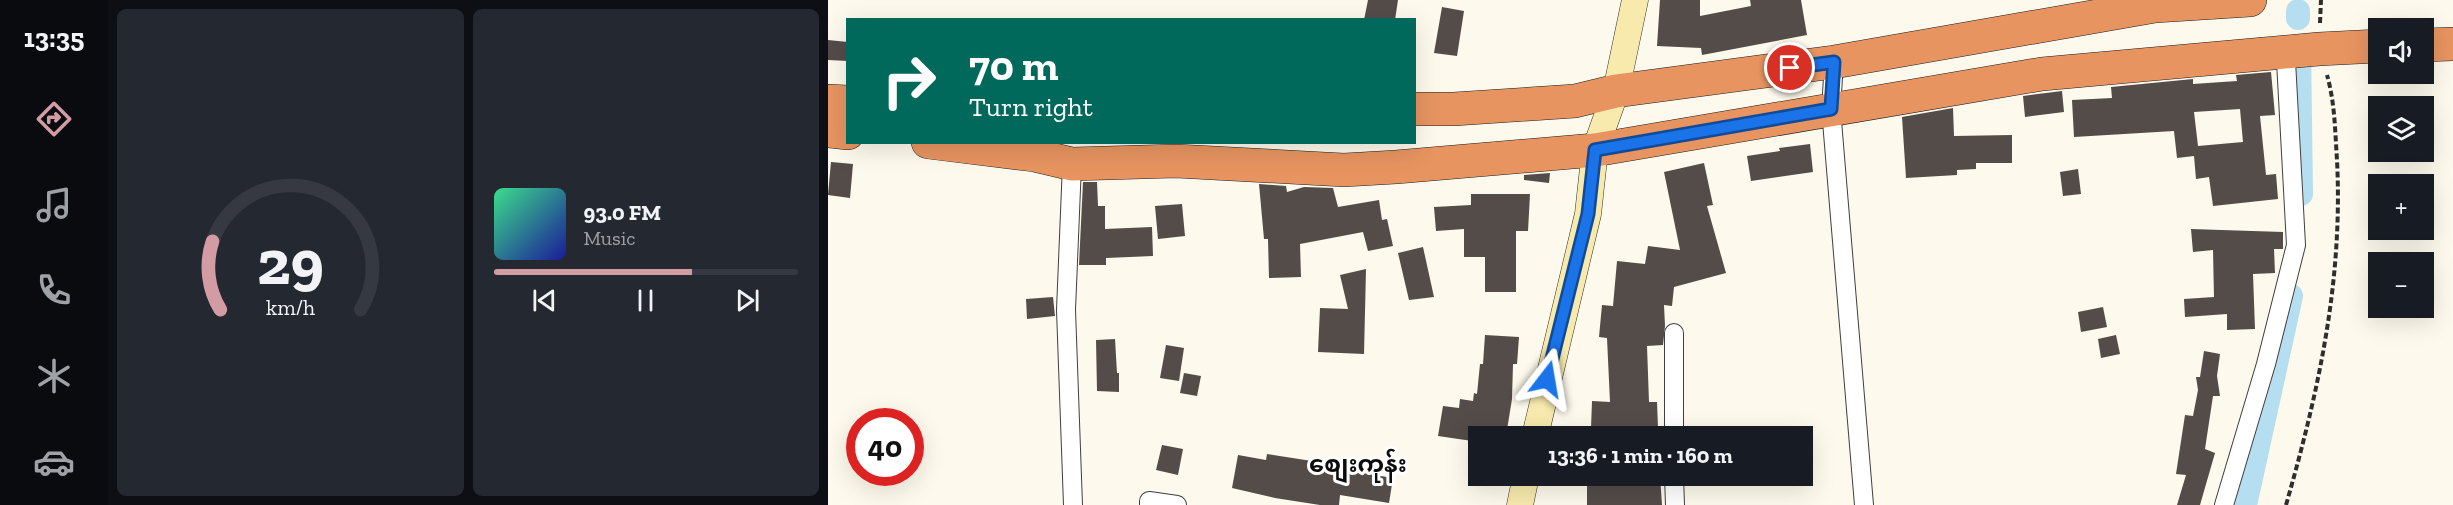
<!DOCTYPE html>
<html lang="en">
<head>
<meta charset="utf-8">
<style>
  body { margin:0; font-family:"Zilla Slab","Noto Sans Myanmar",serif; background:#242831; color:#f1f3f6; height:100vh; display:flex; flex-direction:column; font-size:22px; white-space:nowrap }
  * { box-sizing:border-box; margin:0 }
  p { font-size:20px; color:#9ea1a6 }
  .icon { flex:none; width:33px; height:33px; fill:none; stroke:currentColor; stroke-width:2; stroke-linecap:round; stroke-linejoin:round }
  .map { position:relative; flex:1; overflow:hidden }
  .sheet { display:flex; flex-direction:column; gap:9px; padding:9px; background:#0d0f14; width:720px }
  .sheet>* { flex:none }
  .banner { position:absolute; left:18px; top:18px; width:570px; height:126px; border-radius:0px; box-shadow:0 6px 24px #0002; background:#00695c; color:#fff; overflow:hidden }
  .controls { position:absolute; left:1540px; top:18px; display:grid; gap:12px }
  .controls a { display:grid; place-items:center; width:66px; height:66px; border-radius:0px; background:#171b24; box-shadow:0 6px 24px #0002; font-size:30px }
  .speed { position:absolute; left:18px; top:408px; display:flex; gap:12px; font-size:30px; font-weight:700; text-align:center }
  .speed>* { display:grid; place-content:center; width:78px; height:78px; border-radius:50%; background:#171b24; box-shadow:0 6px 24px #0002; line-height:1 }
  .speed .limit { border:9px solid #d22; background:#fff; color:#111 }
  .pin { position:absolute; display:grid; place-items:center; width:51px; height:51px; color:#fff; margin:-26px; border:3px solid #fff; border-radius:50%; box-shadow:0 2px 6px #0007 }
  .me { position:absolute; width:66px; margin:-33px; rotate:14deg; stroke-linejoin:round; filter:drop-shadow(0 0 4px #0008) }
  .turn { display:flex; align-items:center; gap:21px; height:126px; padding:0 24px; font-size:27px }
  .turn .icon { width:78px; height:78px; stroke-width:2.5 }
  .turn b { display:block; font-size:42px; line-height:51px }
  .sheet .widget { flex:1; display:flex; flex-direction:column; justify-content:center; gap:9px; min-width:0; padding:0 21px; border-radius:9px; background:#242831 }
  .sheet .dial { align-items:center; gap:0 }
  .dial svg { height:156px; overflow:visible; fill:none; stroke:#363941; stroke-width:7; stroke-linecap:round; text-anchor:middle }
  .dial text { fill:#f1f3f6; stroke:none }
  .song { display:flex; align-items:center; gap:18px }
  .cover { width:72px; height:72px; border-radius:9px; background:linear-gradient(135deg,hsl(150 70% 55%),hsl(240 70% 35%)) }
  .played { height:6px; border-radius:3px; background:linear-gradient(90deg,#d39ba4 65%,#363941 65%) }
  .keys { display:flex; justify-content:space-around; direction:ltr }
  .sheet .tiles { flex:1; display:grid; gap:9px; grid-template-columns:repeat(2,1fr) }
  .trip { position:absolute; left:640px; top:426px; width:345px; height:60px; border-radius:0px; background:#171b24; box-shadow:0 6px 24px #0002; font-weight:800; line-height:60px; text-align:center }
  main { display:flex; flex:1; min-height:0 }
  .tabs { display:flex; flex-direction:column; width:108px; justify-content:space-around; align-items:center; background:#090b0e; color:#9ea1a6 }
  .tabs .icon { width:42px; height:42px }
  .tabs .active { color:#d39ba4 }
  .tabs b { font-size:27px; color:#f1f3f6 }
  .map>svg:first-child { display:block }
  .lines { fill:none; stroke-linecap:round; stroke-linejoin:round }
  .canal { stroke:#b5def0; stroke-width:24 }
  .building { fill:#534c49; fill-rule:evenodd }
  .street-casing { stroke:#3f3f3f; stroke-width:20 }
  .secondary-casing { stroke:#2e2e2e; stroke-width:27 }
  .highway-casing { stroke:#1d1d1d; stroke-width:34 }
  .path { stroke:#2e2e2e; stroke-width:4; stroke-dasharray:6 3; stroke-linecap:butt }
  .street { stroke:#fff; stroke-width:18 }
  .secondary { stroke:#f8eaad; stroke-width:26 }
  .highway { stroke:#e79460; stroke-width:33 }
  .route-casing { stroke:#114b97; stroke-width:15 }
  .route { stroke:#1a73e8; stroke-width:10 }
  .labels { text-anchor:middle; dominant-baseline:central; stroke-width:6; stroke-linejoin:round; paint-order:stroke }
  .quarter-label { font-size:24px; font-weight:bold; fill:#0c0c0c; stroke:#fff }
</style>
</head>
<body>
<main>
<nav class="tabs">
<b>13:35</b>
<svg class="icon active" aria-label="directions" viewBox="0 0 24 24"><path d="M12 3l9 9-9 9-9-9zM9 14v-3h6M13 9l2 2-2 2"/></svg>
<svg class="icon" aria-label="music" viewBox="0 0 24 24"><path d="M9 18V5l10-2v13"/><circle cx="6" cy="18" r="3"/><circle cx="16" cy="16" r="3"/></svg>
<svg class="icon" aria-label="phone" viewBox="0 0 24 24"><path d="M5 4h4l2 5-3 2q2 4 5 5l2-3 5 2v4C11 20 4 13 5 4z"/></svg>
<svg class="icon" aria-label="climate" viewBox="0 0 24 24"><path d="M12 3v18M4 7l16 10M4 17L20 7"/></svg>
<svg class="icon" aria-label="car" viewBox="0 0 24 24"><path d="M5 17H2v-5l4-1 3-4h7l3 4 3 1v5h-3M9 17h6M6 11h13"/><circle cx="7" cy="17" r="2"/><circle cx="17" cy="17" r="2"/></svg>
</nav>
<section class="sheet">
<div class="tiles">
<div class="widget dial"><svg viewBox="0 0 100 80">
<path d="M14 69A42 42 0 1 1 86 69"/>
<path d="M14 69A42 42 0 0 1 10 34" stroke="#d39ba4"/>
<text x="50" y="56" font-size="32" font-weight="700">29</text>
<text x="50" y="72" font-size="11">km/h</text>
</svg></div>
<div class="widget">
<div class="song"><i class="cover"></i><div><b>93.0 FM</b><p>Music</p></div></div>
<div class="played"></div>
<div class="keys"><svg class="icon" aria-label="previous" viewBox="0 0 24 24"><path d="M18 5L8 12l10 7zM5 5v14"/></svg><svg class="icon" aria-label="pause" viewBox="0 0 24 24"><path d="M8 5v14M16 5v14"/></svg><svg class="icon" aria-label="next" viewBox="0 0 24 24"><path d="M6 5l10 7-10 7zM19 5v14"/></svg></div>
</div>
</div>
</section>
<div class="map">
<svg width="1625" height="505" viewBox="0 0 1625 505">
  <rect width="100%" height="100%" fill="#fdf9ec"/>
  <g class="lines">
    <path class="canal" d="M 1470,18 L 1470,11
      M 1471,47 L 1473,194
      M 1417,505 L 1463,296"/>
  </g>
  <path class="building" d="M 540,0 L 570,0 L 567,20 L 536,20 Z
    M 832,0 L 872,0 L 872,16 L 923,6 L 922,0 L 973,0 L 979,35 L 874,55 L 873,48 L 829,46 Z
    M 614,7 L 636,11 L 629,56 L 606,53 Z
    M 0,40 L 20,42 L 20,61 L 0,60 Z
    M 1443,72 L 1447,115 L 1432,116 L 1438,175 L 1448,174 L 1450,199 L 1385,206 L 1381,177 L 1368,179 L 1366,156 L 1349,158 L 1346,131 L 1246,137 L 1244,100 L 1284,98 L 1283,87 L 1365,79 L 1365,84 L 1409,81 L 1408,75 ZM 1412,109 L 1415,142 L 1370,146 L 1366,112 Z
    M 1234,91 L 1236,112 L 1197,117 L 1195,96 Z
    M 1125,108 L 1126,136 L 1184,135 L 1184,163 L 1148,163 L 1148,169 L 1129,170 L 1129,175 L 1078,178 L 1074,117 Z
    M 982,144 L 985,172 L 923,181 L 919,156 L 952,151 L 951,148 Z
    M 3,162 L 25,164 L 22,198 L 0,195 Z
    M 876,163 L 885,205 L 879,206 L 898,273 L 846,287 L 844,306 L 836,305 L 837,326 L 835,345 L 819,346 L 821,402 L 829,402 L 830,428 L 795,428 L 794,436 L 770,436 L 771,428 L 763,428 L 764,401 L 782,402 L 779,338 L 771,337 L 774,305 L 785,306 L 789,261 L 817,264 L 820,246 L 852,250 L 836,172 Z
    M 1250,169 L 1253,194 L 1235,196 L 1232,172 Z
    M 722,173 L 721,183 L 696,180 L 696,175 Z
    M 255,182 L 269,182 L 270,206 L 277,206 L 277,229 L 324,227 L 325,256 L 278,258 L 278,265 L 251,265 Z
    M 431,184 L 458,186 L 459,192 L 476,187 L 505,188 L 510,207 L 551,200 L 554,220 L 559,219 L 565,246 L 540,251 L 535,232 L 472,244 L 473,277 L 441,278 L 440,239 L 436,239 Z
    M 643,194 L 702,194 L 700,231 L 688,231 L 688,292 L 657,292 L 657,257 L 636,257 L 636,229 L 608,231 L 606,207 L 643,205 Z
    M 354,204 L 357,236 L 330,239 L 327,206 Z
    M 1363,229 L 1455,232 L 1455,249 L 1446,249 L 1447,273 L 1425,274 L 1427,329 L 1399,330 L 1399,314 L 1357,317 L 1356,299 L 1386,297 L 1385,250 L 1365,252 Z
    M 595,247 L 606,297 L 581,300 L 570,253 Z
    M 538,269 L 536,354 L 490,352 L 492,308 L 520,309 L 512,275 Z
    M 225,297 L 227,316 L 199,319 L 198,299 Z
    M 1275,307 L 1279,327 L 1253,332 L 1250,312 Z
    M 657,335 L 691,337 L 689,364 L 685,364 L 684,399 L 678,436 L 651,436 L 651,442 L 610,436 L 615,406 L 631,408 L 632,399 L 645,401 L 646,393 L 649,394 L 652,364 L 655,364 Z
    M 1288,335 L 1292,354 L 1273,358 L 1270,339 Z
    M 287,339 L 289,373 L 291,373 L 291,392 L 269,391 L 268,340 Z
    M 338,345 L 356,348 L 351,381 L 332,378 Z
    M 1376,351 L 1392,354 L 1389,376 L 1392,396 L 1385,396 L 1377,449 L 1387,453 L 1372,505 L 1349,505 L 1358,475 L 1348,474 L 1357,415 L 1365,416 L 1370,390 L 1368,377 L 1372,377 Z
    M 356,373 L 373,376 L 369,396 L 352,393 Z
    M 334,445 L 355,449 L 350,475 L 328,470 Z
    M 439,454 L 516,466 L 516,470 L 565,478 L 561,503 L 512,495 L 511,505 L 492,505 L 447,498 L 404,488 L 410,455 L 438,460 Z
    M 802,476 L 832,476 L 834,505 L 759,505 L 759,484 L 785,484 L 785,478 L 802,478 Z"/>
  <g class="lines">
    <g class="street-casing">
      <path id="street" d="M 1006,62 L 1003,109 L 1036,505
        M 244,164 L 238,310 L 245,505
        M 846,436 L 846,333
        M 846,476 L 847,505
        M 321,505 L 321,501 L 349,505
        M 1396,505 L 1438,364 L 1468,245 L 1458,61 L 1448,52"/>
    </g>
    <g class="secondary-casing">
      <path id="secondary" d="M 707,436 L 760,214 L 767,150 L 788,91 L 807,0
        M 692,505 L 698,476"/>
    </g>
    <g class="highway-casing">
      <path id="highway" d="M 1596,45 L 1625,44
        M 0,101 L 20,102
        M 586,109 L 626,109 L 747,101 L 788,91 L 1006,62 L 1327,6 L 1422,0
        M 0,131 L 20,133
        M 100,142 L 206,155 L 244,164 L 348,161 L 516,170 L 568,167 L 767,150 L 1214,74 L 1491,49 L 1551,46"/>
    </g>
    <path class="path" d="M 1492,23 L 1493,0
      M 1458,505 C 1491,390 1515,280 1509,160 C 1507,131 1507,103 1499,75"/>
    <use href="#street" class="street"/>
    <use href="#secondary" class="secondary"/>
    <use href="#highway" class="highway"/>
  </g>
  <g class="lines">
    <g class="route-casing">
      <path id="route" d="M 719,379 L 760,214 L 767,150 L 1003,109 L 1006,62 L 962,68"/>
    </g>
    <use href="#route" class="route"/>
  </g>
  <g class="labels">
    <g class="quarter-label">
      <text x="530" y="463">စျေးကုန်း</text>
    </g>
  </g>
</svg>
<div class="controls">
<a><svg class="icon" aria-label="sound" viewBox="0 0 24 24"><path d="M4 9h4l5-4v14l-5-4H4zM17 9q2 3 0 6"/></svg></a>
<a><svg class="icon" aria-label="layers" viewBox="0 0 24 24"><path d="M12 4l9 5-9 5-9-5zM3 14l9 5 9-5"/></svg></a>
<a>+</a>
<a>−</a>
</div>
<div class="speed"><div class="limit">40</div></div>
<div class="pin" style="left:962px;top:68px;background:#d93025"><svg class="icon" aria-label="arrive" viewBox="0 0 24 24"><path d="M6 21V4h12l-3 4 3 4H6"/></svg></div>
<svg class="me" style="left:719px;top:379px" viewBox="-20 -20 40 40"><path d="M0-17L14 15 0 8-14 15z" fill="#1a73e8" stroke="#fff" stroke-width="4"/></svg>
<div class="trip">13:36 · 1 min · 160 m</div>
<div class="banner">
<div class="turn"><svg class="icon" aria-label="right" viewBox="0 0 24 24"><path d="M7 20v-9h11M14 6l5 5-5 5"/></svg><div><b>70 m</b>Turn right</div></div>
</div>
</div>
</main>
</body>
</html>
